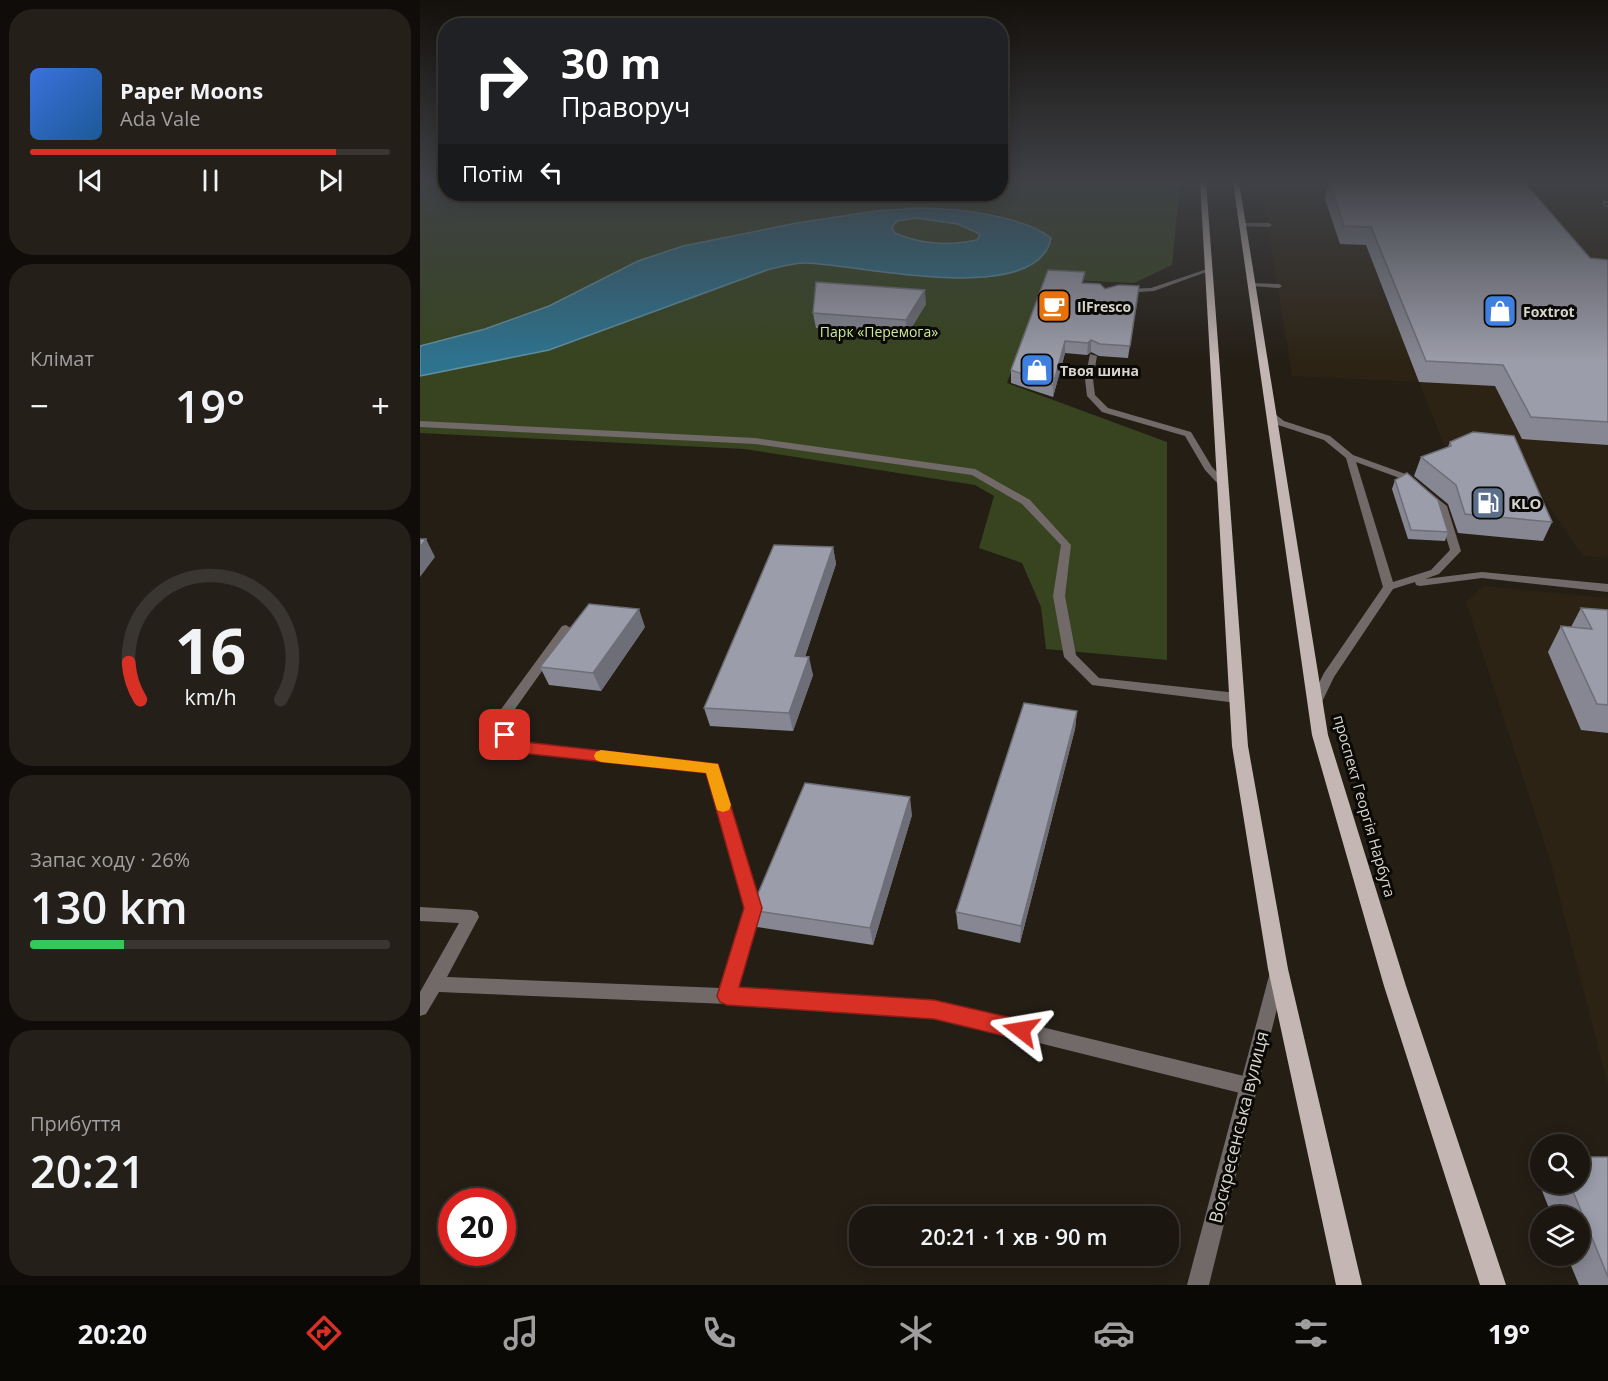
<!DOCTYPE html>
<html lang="uk">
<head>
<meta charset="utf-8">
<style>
  body { margin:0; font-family:"Open Sans",sans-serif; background:#241f19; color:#f1f3f6; height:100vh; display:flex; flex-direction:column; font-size:22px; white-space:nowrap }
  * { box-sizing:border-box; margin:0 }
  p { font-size:20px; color:#a09f9f }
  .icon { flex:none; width:33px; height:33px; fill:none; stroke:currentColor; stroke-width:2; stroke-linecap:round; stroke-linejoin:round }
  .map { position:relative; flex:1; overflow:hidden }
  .panel { display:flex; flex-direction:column; gap:9px; padding:9px; background:#0f0c09; width:420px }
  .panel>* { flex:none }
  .hud { position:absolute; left:18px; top:18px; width:570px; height:183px; border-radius:24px; box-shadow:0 3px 15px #0003,0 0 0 2px #393530; background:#202124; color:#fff; overflow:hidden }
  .controls { position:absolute; left:1110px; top:1134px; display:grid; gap:12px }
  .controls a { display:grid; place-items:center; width:60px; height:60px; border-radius:50%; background:#1b1610; box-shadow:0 3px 15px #0003,0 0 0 2px #393530; font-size:30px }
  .speed { position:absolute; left:18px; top:1188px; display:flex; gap:12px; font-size:30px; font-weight:700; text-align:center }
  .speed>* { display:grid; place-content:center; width:78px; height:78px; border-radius:50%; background:#1b1610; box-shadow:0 3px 15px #0003,0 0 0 2px #393530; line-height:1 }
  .speed .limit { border:9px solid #d22; background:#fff; color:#111 }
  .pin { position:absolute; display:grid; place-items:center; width:51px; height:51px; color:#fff; margin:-26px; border-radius:12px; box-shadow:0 3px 9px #0006 }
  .me { position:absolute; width:66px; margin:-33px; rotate:284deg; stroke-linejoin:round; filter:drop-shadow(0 0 4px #0008) }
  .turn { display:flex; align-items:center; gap:21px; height:126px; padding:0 24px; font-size:27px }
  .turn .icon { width:78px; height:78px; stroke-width:2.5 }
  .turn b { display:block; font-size:42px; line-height:51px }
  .then { display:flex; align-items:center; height:57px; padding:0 24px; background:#0003; gap:12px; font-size:22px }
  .big { font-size:45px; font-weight:600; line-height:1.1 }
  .panel .card { flex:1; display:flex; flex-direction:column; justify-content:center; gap:9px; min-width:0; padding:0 21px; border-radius:24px; background:#241f19 }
  .panel .dial { align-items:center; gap:0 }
  .dial svg { height:156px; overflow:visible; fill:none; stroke:#393530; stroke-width:7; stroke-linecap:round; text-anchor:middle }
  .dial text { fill:#f1f3f6; stroke:none }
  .song { display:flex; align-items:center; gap:18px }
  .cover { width:72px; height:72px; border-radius:9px; background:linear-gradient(135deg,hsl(220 70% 55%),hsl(210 70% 35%)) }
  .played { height:6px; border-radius:3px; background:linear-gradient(90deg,#d93025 85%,#393530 85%) }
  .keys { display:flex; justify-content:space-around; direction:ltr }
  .heat { display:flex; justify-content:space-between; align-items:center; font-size:33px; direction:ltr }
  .charge { height:9px; border-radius:4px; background:linear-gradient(90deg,#34c759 26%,#393530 0) }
  .trip { position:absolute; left:429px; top:1206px; width:330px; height:60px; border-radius:24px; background:#1b1610; box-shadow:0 3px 15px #0003,0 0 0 2px #393530; font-weight:600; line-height:60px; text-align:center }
  .tab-bar { display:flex; height:96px; justify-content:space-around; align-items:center; background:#0b0906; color:#a09f9f }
  .tab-bar .icon { width:42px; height:42px }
  .tab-bar .on { color:#d93025 }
  .tab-bar b { font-size:27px; color:#f1f3f6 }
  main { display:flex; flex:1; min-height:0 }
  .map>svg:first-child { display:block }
  .built { fill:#2c2314 }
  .green { fill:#37441f }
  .water { fill:#2e738e; stroke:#6190a1; stroke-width:1.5; fill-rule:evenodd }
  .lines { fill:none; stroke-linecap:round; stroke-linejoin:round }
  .service { fill:#716a69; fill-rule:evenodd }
  .minor { fill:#716a69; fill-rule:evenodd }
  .primary { fill:#c4b7b3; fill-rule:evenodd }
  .rail-casing { stroke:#8f8a83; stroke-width:4 }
  .rail { stroke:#0b0905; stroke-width:2; stroke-dasharray:7; stroke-linecap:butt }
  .wall { fill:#868792 }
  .shaded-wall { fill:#6d6e77 }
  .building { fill:#9c9daa; stroke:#6d6e77; stroke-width:1.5 }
  .route { fill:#d93025; stroke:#8d1f18; stroke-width:1.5 }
  .slow { fill:#f59e0b }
  .labels { text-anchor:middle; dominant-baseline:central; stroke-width:6; stroke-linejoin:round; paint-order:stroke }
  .far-poi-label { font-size:14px; font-weight:bold; fill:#d7d3cd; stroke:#0b0905; text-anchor:start }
  .far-park-label { font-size:14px; fill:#ccea99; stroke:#0b0905 }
  .poi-label { font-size:15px; font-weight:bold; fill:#d7d3cd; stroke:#0b0905; text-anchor:start }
  .street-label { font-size:15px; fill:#d7d3cd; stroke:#0b0905 }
  .near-street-label { font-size:18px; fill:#d7d3cd; stroke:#0b0905 }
</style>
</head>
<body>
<main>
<section class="panel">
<div class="card">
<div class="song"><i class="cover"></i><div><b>Paper Moons</b><p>Ada Vale</p></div></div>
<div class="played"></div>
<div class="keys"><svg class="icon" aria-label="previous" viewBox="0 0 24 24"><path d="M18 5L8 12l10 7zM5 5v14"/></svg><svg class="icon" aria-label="pause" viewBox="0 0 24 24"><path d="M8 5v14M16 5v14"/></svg><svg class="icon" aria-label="next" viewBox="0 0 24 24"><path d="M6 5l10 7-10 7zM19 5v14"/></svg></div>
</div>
<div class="card"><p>Клімат</p>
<div class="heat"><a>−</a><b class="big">19°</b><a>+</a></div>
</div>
<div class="card dial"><svg viewBox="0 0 100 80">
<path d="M14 69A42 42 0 1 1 86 69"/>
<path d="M14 69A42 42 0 0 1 8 50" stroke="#d93025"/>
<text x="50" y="56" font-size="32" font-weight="700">16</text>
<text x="50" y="72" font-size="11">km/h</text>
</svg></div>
<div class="card"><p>Запас ходу · 26%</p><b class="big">130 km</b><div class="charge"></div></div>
<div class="card"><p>Прибуття</p><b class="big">20:21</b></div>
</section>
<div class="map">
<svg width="1188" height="1285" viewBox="0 0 1188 1285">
  <rect width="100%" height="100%" fill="#241e15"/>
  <path class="built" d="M 841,182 L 1168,182 L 1188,190 L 1188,558 L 1163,556 L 1092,451 L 1024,445 L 999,382 L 872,376 Z
    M 1063,586 L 1188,598 L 1188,1086 L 1130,860 L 1046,602 Z"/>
  <path class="green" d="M 0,182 L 25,182 L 26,194 L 580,194 L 581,182 L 760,182 L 752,265 L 714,283 L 627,279 L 587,383 L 747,442 L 747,660 L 626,649 L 621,607 L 602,563 L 559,548 L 574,496 L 555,485 L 324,449 L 0,433 Z"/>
  <path class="water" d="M 498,208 C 534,208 602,215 631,238 C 618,308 438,265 388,263 C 375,262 360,267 347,270 L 129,350 L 0,376 L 0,346 L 65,329 L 129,306 L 218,261 L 263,246 L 377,223 L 456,211 ZM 496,218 L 538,224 L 560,234 L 557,240 C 528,246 502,245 475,233 L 472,227 L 477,221 Z"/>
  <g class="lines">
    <path class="service" d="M 821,223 L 849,223 L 852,225 L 849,227 L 823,226 Z
      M 787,269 L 792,270 L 734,291 L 704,293 L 701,291 L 704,289 L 731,288 Z
      M 832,283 L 859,284 L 862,286 L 859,288 L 830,286 L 829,285 Z
      M 670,354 L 677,356 L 673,379 L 675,395 L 688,408 L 771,432 L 792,467 L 808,484 L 806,486 L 800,486 L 785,470 L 765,436 L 682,412 L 667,396 L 665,379 Z
      M 850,410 L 864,421 L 910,436 L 933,455 L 991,476 L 998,482 L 998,486 L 992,486 L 985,480 L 936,462 L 973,582 L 1011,570 L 1030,550 L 1017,507 L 1004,495 L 1009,492 L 1027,506 L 1041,551 L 1019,574 L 1005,579 L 1062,572 L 1188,584 L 1188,592 L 1062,578 L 1000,586 L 996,585 L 995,582 L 973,589 L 914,677 L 901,704 L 891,704 L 890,701 L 904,673 L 963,587 L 926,458 L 904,440 L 858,425 L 846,413 Z
      M 0,421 L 335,438 L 555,469 L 610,500 L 651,545 L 645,596 L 656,655 L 679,678 L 817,693 L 822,695 L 823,698 L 822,701 L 817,703 L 672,685 L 644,657 L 633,596 L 641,545 L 602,504 L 552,475 L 335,444 L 0,427 Z
      M 146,625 L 152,629 L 85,723 L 95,741 L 297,764 L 340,908 L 318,989 L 514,1001 L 828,1077 L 834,1080 L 837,1086 L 834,1092 L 828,1095 L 514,1017 L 307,1004 L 19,992 L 6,1014 L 0,1016 L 0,992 L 39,923 L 0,921 L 0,907 L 51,910 L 57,912 L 59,917 L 27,977 L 301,988 L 324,908 L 286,773 L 91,751 L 86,750 L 71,723 L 142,626 Z"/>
    <path class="minor" d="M 857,968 L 863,970 L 865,976 L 789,1285 L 767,1285 L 849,976 L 851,970 Z"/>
    <path class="primary" d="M 780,182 L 786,182 L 828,746 L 868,969 L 942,1285 L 916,1285 L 848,969 L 812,746 Z
      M 813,182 L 819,182 L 908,735 L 986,986 L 1086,1285 L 1060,1285 L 964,986 L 892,735 Z"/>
    <g class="rail-casing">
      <path id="rail" d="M 1185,203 L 1188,205"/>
    </g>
    <use href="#rail" class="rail"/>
  </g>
  <path class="wall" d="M 909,182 L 1104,182 L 1170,258 L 1188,260 L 1188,445 L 1102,439 L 1075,386 L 999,382 L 946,245 L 920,244 L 905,199 Z
    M 665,283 L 685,289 L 719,286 L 708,358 L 679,356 L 671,352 L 667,355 L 645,353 L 633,397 L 591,383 L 591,370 Z
    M 506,304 L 487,335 L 396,328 L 393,313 Z
    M 1030,442 L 1132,522 L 1123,541 L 1038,533 L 1028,504 L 994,476 L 1001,457 L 1028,447 Z
    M 975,480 L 1028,532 L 1025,541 L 988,539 L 972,489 Z
    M 413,547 L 416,564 L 385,657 L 393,675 L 373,731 L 290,726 L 284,708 Z
    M 1161,608 L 1188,610 L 1188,733 L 1161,730 L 1128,652 L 1141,626 L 1151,627 Z
    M 225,627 L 181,691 L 129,685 L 120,667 Z
    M 657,711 L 655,729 L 600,943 L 538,929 L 536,912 Z
    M 492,815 L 453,945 L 337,927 L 331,910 Z
    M 1188,1157 L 1188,1285 L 1159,1285 L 1147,1256 L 1160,1256 L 1160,1216 L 1132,1216 L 1117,1178 L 1120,1175 L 1120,1184 L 1160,1184 Z"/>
  <path class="shaded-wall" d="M 719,286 L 718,298 L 708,358 L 710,346 Z
    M 505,290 L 506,304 L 487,335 L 486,320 Z
    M 671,340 L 671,352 L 667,355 L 668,343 Z
    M 645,341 L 645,353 L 633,397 L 633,385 Z
    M 6,539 L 15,557 L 0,577 L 0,547 Z
    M 413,547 L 416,564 L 379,674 L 375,656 Z
    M 219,609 L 225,627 L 181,691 L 173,673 Z
    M 389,657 L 393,675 L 373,731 L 369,713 Z
    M 657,711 L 655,729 L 600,943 L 601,926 Z
    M 490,797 L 492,815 L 453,945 L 450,928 Z"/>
  <path class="building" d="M 909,182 L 932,183 L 932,182 L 1104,182 L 1170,258 L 1188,260 L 1188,422 L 1111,417 L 1083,365 L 1006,361 L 951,227 L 924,226 Z
    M 628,270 L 665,272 L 662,283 L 680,284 L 685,289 L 699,285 L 719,286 L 710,346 L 680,344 L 671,340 L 668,343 L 645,341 L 633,385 L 591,370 Z
    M 396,282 L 505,290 L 486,320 L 393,313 Z
    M 1053,432 L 1094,436 L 1132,522 L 1045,514 L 1036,485 L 1001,457 L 1031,446 L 1030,442 Z
    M 987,473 L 1018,500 L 1028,532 L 991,530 L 975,480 Z
    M 0,539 L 6,539 L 0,547 Z
    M 354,545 L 413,547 L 375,656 L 389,657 L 369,713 L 284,708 Z
    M 169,604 L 219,609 L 173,673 L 120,667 Z
    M 1161,608 L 1188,610 L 1188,705 L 1177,704 L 1141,626 L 1172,629 Z
    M 604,703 L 657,711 L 601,926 L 536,912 Z
    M 385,783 L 490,797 L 450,928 L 331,910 Z
    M 1160,1157 L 1188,1157 L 1188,1277 L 1150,1184 L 1160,1184 Z"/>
  <linearGradient id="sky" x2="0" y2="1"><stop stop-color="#14100c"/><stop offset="0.5" stop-color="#3f4146"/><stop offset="1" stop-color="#3f4146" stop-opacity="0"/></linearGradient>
  <rect width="1188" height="362" fill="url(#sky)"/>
  <path class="route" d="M 85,729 L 90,731 L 96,741 L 298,764 L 342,908 L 319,987 L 514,1000 L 601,1020 L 608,1023 L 611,1030 L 608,1037 L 601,1040 L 514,1019 L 307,1005 L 300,1002 L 297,996 L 324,908 L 286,773 L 92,752 L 86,750 L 77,735 L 80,731 Z"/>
  <path class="slow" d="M 181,750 L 298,764 L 311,805 L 309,810 L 303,812 L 297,810 L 286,773 L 181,762 L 176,760 L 174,756 L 176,752 Z"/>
  <defs>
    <g id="cafe-square" transform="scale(1.725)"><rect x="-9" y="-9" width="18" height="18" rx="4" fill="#e8710a" stroke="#0b0905"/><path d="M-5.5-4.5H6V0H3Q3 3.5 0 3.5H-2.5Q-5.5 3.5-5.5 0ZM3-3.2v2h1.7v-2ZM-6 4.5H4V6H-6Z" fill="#fff"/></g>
    <g id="shop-square" transform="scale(1.725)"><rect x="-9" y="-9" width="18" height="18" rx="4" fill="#3f7fe0" stroke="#0b0905"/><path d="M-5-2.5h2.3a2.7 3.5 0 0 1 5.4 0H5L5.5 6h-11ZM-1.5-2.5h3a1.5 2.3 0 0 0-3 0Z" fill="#fff"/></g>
    <g id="fuel-square" transform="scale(1.725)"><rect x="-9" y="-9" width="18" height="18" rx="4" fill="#5c6f8a" stroke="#0b0905"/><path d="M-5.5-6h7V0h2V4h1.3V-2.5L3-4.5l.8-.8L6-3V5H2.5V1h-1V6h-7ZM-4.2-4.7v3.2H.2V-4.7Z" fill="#fff"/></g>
  </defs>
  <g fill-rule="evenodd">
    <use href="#cafe-square" x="634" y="306"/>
    <use href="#shop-square" x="1080" y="311"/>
    <use href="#shop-square" x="617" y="370"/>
    <use href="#fuel-square" x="1068" y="503"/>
  </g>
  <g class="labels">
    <g class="far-poi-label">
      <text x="657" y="306">IlFresco</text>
      <text x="1103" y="311">Foxtrot</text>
      <text x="640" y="370">Твоя шина</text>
    </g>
    <g class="far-park-label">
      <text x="459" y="331">Парк «Перемога»</text>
    </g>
    <g class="poi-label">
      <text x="1091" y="503">KLO</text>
    </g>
    <g class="street-label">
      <text transform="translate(945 806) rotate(74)">проспект Георгія Нарбута</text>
    </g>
    <g class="near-street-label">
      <text transform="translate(818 1127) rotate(-76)">Воскресенська вулиця</text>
    </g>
  </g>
</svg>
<div class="controls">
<a><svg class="icon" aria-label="search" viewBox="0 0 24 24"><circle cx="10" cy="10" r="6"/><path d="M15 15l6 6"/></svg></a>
<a><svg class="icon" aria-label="layers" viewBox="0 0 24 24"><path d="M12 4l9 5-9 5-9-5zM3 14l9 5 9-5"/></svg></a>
</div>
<div class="speed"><div class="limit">20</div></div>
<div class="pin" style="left:85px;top:735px;background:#d93025"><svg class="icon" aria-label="arrive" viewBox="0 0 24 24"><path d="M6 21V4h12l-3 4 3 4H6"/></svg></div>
<svg class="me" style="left:601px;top:1030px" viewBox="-20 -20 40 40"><path d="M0-17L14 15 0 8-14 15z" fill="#d93025" stroke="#fff" stroke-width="4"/></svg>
<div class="trip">20:21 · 1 хв · 90 m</div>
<div class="hud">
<div class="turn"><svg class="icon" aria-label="right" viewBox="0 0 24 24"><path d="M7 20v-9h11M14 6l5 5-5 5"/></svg><div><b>30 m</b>Праворуч</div></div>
<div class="then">Потім<svg class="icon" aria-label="left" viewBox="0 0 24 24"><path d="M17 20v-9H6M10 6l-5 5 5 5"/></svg></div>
</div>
</div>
</main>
<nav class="tab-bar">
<b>20:20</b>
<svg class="icon on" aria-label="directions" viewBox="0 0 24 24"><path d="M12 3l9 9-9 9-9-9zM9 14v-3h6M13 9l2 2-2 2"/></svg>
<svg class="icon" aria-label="music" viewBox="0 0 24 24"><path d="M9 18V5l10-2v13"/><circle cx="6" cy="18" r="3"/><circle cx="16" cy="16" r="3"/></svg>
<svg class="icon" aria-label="phone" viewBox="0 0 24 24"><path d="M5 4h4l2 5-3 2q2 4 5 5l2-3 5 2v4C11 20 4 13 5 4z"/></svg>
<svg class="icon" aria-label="climate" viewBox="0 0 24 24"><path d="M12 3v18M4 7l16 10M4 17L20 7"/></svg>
<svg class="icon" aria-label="car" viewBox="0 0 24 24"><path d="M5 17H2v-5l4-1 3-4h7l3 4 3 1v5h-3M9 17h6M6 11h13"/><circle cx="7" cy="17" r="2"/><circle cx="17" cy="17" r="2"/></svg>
<svg class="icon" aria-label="filters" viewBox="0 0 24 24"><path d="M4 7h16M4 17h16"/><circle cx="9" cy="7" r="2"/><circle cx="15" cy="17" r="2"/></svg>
<b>19°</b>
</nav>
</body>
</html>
